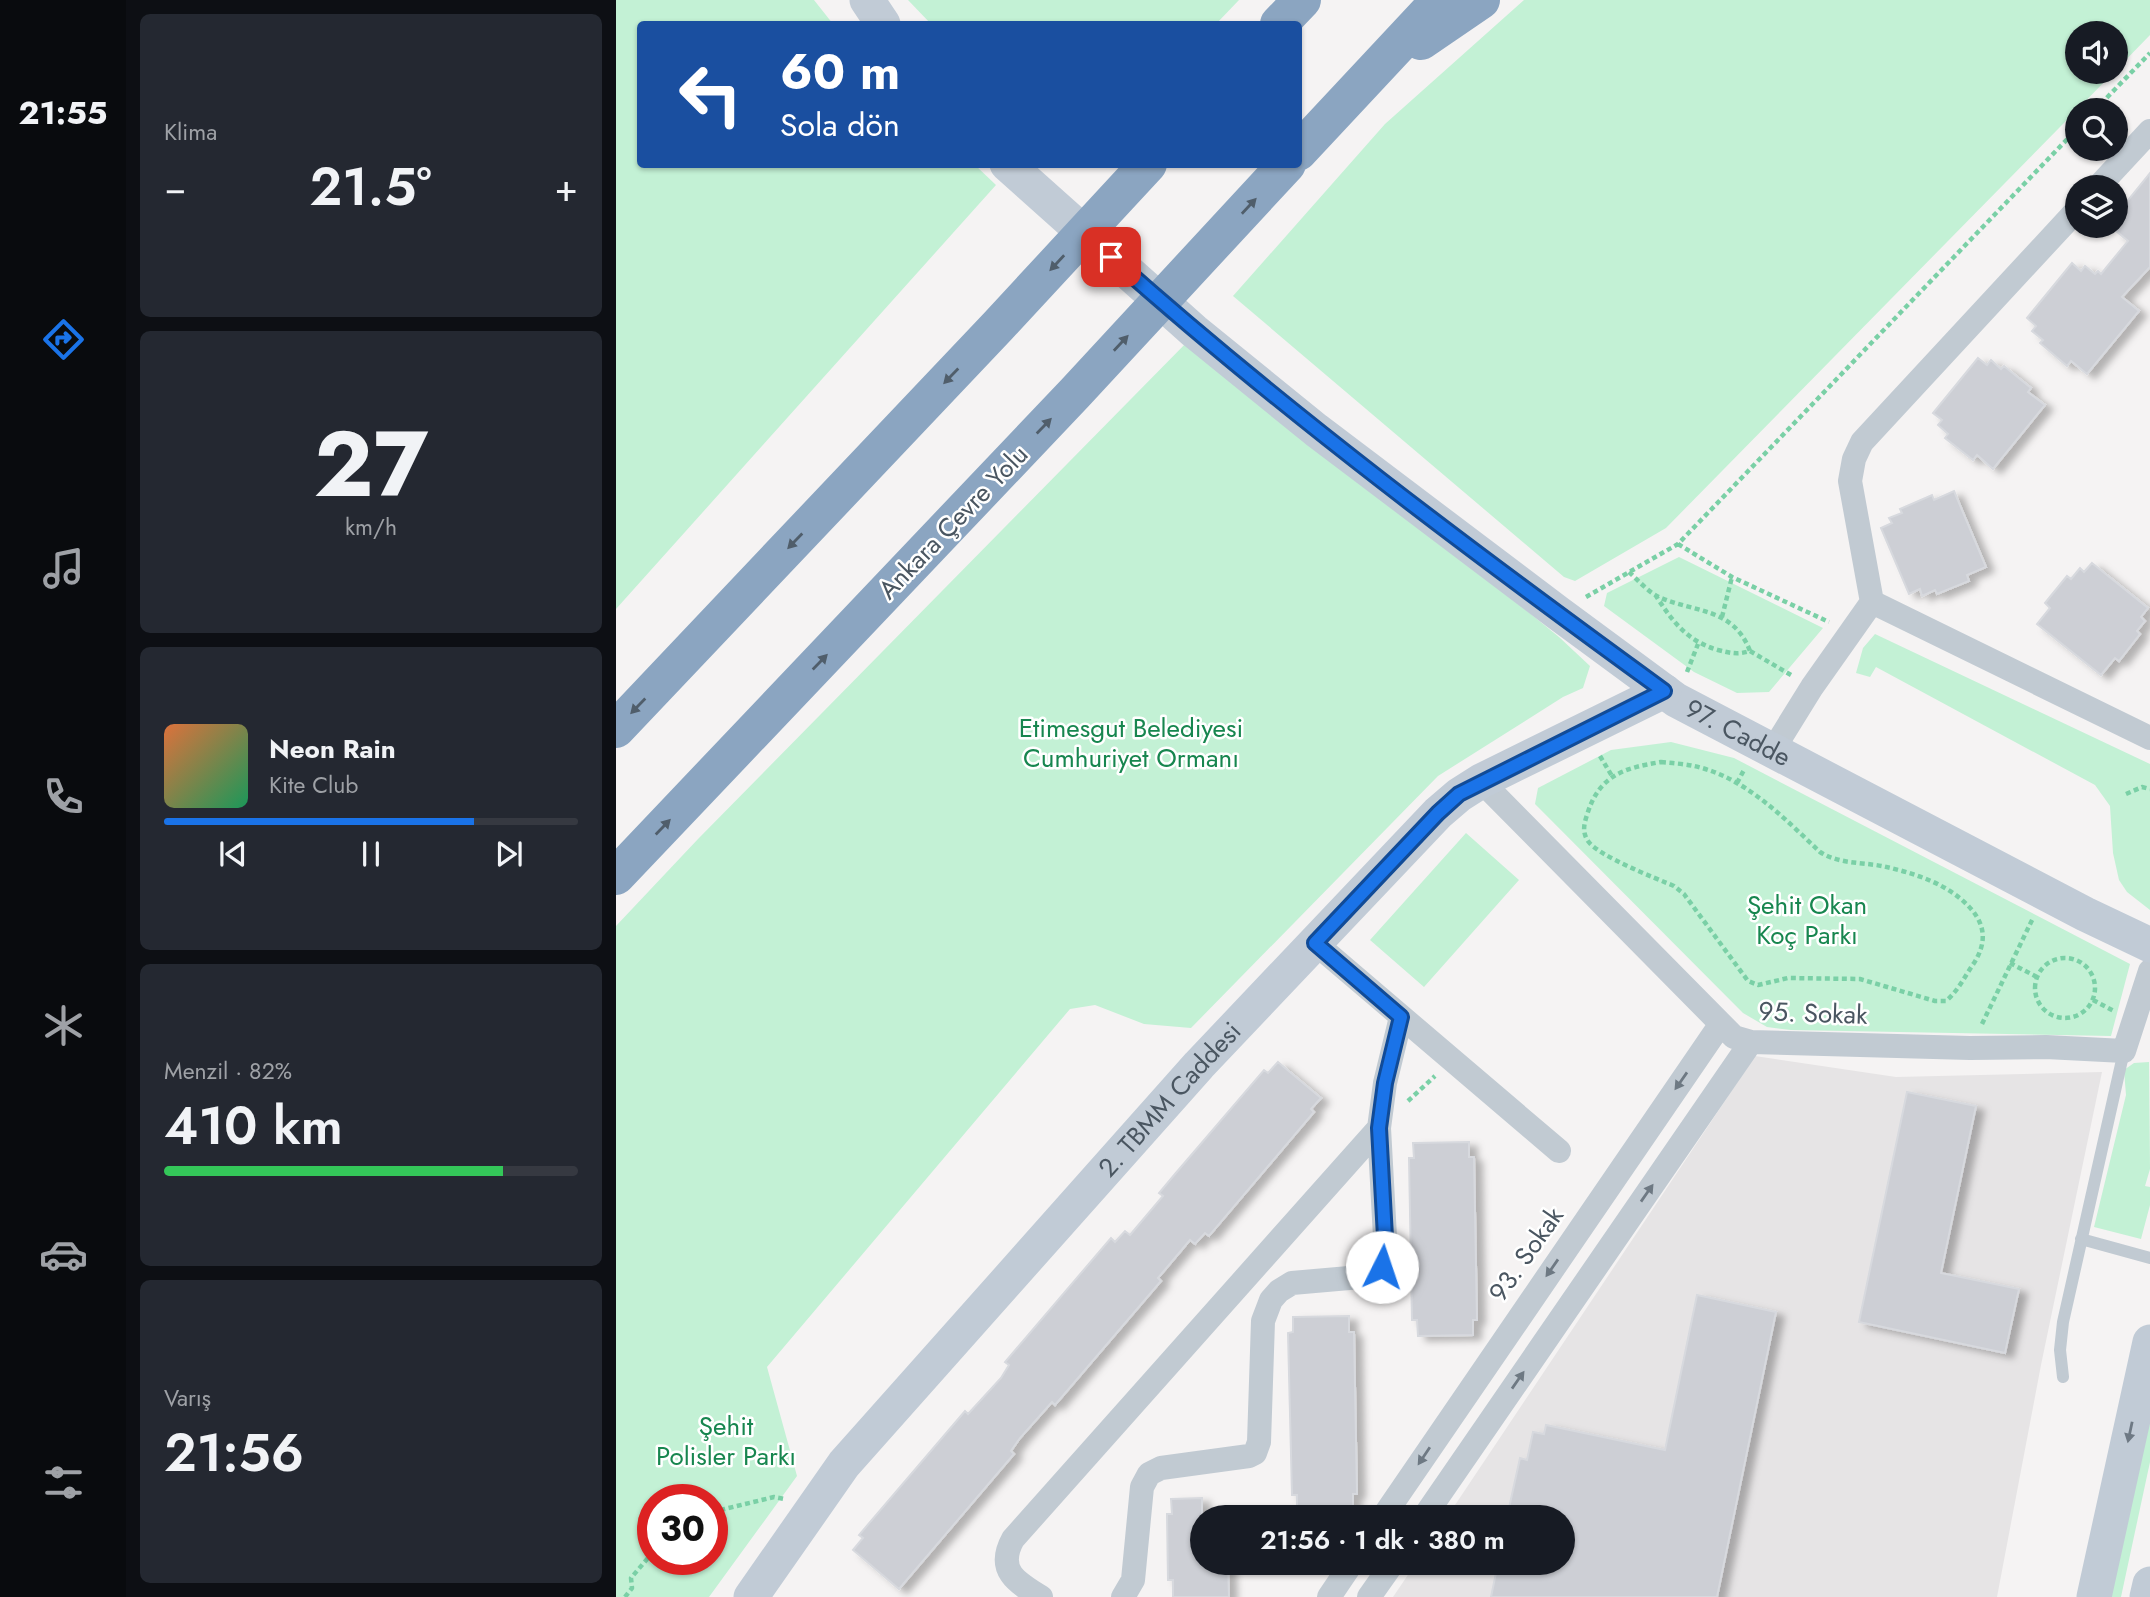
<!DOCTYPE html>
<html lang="tr">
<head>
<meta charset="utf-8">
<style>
  body { margin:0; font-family:Jost,sans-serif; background:#242831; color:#f1f3f6; height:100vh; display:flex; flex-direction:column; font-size:26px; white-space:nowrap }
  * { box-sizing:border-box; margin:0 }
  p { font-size:23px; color:#9ea1a6 }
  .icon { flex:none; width:38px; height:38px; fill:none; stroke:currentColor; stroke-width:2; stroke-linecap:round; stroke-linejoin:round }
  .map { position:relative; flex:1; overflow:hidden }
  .side { display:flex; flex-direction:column; gap:14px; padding:14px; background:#0d0f14; width:490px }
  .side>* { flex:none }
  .hud { position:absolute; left:21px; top:21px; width:665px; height:147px; border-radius:7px; box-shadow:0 2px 5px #0004; background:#1a4fa0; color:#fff; overflow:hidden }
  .fabs { position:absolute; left:1449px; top:21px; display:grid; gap:14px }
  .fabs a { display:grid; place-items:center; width:63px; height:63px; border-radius:50%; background:#171b24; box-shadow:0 2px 5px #0004; font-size:35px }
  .speed { position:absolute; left:21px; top:1484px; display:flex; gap:14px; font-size:35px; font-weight:700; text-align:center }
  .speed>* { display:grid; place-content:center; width:91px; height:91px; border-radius:50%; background:#171b24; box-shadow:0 2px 5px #0004; line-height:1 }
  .speed .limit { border:10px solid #d22; background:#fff; color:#111 }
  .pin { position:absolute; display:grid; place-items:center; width:60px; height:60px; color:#fff; margin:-30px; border-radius:14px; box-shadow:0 4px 10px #0006 }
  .me { position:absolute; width:77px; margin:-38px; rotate:4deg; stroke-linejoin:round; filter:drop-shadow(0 0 5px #0008) }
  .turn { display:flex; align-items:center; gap:24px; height:147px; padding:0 28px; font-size:32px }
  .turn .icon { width:91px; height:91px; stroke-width:2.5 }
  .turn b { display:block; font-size:49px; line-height:60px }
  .big { font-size:52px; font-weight:600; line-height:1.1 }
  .side .tile { flex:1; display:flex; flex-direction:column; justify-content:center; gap:10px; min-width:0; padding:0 24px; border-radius:10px; background:#242831 }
  .side .dial { align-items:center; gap:0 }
  .dial b { font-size:91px; line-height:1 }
  .song { display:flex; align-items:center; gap:21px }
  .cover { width:84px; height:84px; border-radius:10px; background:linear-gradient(135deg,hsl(20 70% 55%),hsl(150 70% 35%)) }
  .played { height:7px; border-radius:4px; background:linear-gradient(90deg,#1a73e8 75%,#363941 75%) }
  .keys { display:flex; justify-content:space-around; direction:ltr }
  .heat { display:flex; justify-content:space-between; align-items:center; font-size:38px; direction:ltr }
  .charge { height:10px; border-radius:5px; background:linear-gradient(90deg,#34c759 82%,#363941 0) }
  .trip { position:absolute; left:574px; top:1505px; width:385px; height:70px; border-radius:35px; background:#171b24; box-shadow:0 2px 5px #0004; font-weight:600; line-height:70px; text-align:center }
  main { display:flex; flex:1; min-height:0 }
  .tab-bar { display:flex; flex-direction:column; width:126px; justify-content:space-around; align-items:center; background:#090b0e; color:#9ea1a6 }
  .tab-bar .icon { width:49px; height:49px }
  .tab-bar .active { color:#1a73e8 }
  .tab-bar b { font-size:32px; color:#f1f3f6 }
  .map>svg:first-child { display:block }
  .education { fill:#e6e4e5 }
  .green { fill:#c3f1d5; fill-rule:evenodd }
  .building { fill:#cdcfd5; stroke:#d7d9de; stroke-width:2; filter:url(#shadow) }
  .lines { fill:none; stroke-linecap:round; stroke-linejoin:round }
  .path { stroke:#7ad0a6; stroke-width:4.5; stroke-dasharray:5 3.5; stroke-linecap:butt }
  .lane { stroke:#c1cad2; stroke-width:12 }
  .street { stroke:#c1cad2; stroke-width:24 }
  .secondary { stroke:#c1cbd6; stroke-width:35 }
  .highway { stroke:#8ba5c1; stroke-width:38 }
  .oneway { fill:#505e6b }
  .oneway2 { fill:#6e7983 }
  .oneway3 { fill:#6e7984 }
  .route-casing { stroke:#114b97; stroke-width:18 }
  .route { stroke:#1a73e8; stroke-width:12 }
  .labels { text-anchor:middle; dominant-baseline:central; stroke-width:5; stroke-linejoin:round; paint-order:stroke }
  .street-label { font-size:26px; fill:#4a5661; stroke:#fff }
  .park-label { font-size:26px; fill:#17864f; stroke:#fff }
</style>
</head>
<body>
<main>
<nav class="tab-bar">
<b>21:55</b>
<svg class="icon active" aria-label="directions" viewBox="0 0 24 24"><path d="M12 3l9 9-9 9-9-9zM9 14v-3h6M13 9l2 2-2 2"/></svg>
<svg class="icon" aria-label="music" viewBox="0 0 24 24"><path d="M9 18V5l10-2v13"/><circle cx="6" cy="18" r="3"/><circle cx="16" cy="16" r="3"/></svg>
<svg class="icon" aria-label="phone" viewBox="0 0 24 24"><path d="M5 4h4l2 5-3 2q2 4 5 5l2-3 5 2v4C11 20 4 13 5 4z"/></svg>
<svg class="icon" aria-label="climate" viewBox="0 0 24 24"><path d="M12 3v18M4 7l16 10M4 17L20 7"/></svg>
<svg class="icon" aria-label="car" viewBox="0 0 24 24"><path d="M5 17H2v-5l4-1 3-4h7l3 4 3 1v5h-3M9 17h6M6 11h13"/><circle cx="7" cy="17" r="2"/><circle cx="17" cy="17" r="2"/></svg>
<svg class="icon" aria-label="filters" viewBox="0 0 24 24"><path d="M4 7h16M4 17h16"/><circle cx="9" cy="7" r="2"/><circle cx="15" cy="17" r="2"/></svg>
</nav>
<section class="side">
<div class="tile"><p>Klima</p>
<div class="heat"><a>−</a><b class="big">21.5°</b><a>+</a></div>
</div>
<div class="tile dial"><b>27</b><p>km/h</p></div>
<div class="tile">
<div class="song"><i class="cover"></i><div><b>Neon Rain</b><p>Kite Club</p></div></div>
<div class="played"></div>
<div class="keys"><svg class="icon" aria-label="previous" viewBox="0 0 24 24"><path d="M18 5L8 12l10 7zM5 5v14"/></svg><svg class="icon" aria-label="pause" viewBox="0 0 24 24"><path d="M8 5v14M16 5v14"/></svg><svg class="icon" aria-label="next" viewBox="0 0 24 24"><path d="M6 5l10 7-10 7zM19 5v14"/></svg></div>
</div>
<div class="tile"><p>Menzil · 82%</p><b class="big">410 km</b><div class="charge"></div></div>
<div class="tile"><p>Varış</p><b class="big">21:56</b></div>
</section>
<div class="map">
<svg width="1534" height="1597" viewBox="0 0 1534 1597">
  <defs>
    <filter id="shadow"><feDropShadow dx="8" dy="4.5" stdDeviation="3.5" flood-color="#0004"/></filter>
  </defs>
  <rect width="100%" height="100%" fill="#f5f3f3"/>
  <path class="education" d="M 1139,1056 L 1280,1077 L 1486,1072 L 1425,1365 L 1381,1597 L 777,1597 L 800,1563 L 947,1563 L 947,1517 L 831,1517 Z"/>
  <path class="green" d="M 0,0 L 198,0 L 217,24 L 24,24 L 24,164 L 359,165 L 380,185 L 0,609 Z
    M 292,0 L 623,0 L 600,24 L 315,24 Z
    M 908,0 L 1534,0 L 1534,35 L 1500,70 L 1500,33 L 1461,33 L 1461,72 L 1498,72 L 1050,528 L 959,581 L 948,577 L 617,296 L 769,124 Z
    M 575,338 L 943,637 L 974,666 L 967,688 L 947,697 L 822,776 L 575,1028 L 528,1024 L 479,1005 L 454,1009 L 151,1367 L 181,1476 L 93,1597 L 0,1597 L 0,926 L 82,839 ZM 37,1500 L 96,1500 L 96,1559 L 37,1559 Z
    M 1063,557 L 1207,628 L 1153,692 L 1121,693 L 1078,672 L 988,606 L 991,593 Z
    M 1259,634 L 1534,764 L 1534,910 L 1511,892 L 1503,880 L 1497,853 L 1494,806 L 1479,785 L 1260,667 L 1254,677 L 1240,673 L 1247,648 Z
    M 1055,742 L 1118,758 L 1514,964 L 1495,1036 L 1175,1030 L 1151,1027 L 1127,1013 L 919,804 L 922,788 L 995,750 Z
    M 850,833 L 903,880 L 808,987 L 754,940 Z
    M 1533,1062 L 1534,1169 L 1529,1186 L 1534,1187 L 1534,1205 L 1525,1239 L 1478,1227 L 1510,1095 L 1508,1070 L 1518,1063 Z
    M 1534,1403 L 1534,1462 L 1505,1597 L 1492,1597 Z"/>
  <path class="building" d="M 1534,173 L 1534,267 L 1506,297 L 1523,311 L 1471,374 L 1455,361 L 1451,366 L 1424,343 L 1427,340 L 1416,331 L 1420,326 L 1411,318 L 1456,263 L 1465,271 L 1469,266 L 1479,274 L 1482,271 L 1485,274 L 1512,241 L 1500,231 L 1500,215 Z
    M 1362,358 L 1371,365 L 1375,360 L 1385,369 L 1388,366 L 1415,388 L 1412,392 L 1429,405 L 1377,469 L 1361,455 L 1357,460 L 1329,438 L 1332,434 L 1322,425 L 1326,420 L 1317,413 Z
    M 1338,491 L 1370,567 L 1351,575 L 1353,581 L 1321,594 L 1319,590 L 1306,596 L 1304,589 L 1293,594 L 1265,528 L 1276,523 L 1273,518 L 1286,513 L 1284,509 L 1316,495 L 1318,500 Z
    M 1476,563 L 1532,608 L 1525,617 L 1529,621 L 1521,631 L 1524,634 L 1503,661 L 1499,658 L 1485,675 L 1421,624 L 1434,608 L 1429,603 L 1451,576 L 1455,579 L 1464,568 L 1468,572 Z
    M 662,1062 L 705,1098 L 695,1109 L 698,1112 L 593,1236 L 589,1233 L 579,1244 L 574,1240 L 542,1278 L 545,1281 L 439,1405 L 436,1402 L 404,1438 L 395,1451 L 398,1454 L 283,1589 L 237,1550 L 247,1538 L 243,1535 L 349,1411 L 352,1414 L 385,1378 L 393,1365 L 389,1362 L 495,1238 L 499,1242 L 509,1231 L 514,1235 L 547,1196 L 543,1193 L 559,1174 L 648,1070 L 652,1073 Z
    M 1291,1092 L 1360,1106 L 1325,1273 L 1403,1289 L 1389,1353 L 1243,1322 Z
    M 853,1142 L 853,1157 L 858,1157 L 861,1320 L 857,1320 L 857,1335 L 802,1336 L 801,1320 L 796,1320 L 793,1158 L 798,1158 L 797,1143 Z
    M 1081,1295 L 1160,1312 L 1101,1597 L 875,1597 L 882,1563 L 947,1563 L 947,1517 L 891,1517 L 904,1458 L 911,1460 L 917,1432 L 928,1434 L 930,1425 L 1049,1450 Z
    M 733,1316 L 733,1332 L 738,1332 L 741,1494 L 737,1494 L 737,1509 L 681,1510 L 681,1495 L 676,1495 L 672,1333 L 677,1332 L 677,1317 Z
    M 586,1498 L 586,1563 L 612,1563 L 613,1597 L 557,1597 L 557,1580 L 552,1580 L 551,1514 L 556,1514 L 555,1499 Z"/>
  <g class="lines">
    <path class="path" d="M 1479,110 L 1534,53
      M 1062,544 L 1116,577 L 1213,622
      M 1013,572 C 1022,580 1032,592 1043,597 C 1079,613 1117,607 1134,651 C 1121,655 1115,653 1102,650 C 1071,641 1057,622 1040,596
      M 970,597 L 1062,544 L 1461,129
      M 1106,617 L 1116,577
      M 1134,651 L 1175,675
      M 1071,672 L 1082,644
      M 984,756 L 996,776
      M 1045,762 C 1056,763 1068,764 1078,766 C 1129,777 1168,818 1204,852 C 1223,864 1244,862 1266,866 C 1298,873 1334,884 1356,910 C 1370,927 1370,944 1358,963 C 1349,976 1342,991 1330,1001 L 1319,1001 L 1244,979 L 1172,978 L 1142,985 L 1132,981 L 1068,894 L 1058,886 C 1039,878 982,856 972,841 C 966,832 968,824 971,815 C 983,775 1008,768 1045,762 Z
      M 1121,783 L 1129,768
      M 1510,794 L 1526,787 L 1534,789
      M1419 988a30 30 0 1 1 60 0a30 30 0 1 1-60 0Z
      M 1394,963 L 1421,977
      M 1477,1000 L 1498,1011
      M 1366,1024 L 1417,918
      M 792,1101 L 819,1076
      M 96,1512 L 158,1497 L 168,1499
      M 9,1597 L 16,1588 L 15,1578 L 37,1552"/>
    <path class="lane" d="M 1465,1239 L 1534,1258
      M 1447,1377 L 1444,1350 L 1447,1322 L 1508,1051"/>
    <path class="street" d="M 1482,187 L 1534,131
      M 1256,602 L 1534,738
      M 1157,750 L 1196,687 L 1256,602 L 1234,481 L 1238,459 L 1246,442 L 1461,210
      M 865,781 L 1118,1037 L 1135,1042 L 1354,1048 L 1430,1047 L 1508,1051 L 1534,971
      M 699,943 L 943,1151
      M 767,1517 L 1104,1025
      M 808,1517 L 1135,1042
      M 425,1597 C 400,1582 380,1570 397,1539 L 763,1128
      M 507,1597 L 517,1580 L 526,1487 L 533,1474 L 545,1468 L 633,1456 L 639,1453 L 643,1442 L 647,1321 L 655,1300 L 663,1291 L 676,1283 L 756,1276 L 766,1267 L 770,1255 L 763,1128 L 769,1083 L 785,1017
      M 713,1597 L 736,1563
      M 753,1597 L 777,1563"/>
    <g class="secondary">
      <path d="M 251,0 L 267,24"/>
      <path id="s1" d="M 391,164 L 578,331 L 700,430 L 942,613 L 1060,700 L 1469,914 L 1534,945"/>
      <path id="s2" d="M 135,1597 L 228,1464 L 583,1065 L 822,813 L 843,795 L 865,781 L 1048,691"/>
      <path d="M 1478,1597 L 1534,1342"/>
      <path d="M 1531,1597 L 1534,1584"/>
    </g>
    <path class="highway" d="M 663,24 L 686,0
      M 805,41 L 865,0
      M 682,152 L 824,0
      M 0,729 L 382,326 L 532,164
      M 0,876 L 459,393 L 671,164"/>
  </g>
  <defs><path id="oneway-solid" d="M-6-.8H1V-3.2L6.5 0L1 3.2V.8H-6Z" transform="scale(1.75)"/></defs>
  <g class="oneway">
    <use href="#oneway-solid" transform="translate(633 206) rotate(-47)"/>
    <use href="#oneway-solid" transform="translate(441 263) rotate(133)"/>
    <use href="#oneway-solid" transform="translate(505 343) rotate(-47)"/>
    <use href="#oneway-solid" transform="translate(335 376) rotate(134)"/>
    <use href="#oneway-solid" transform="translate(428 426) rotate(-46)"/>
    <use href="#oneway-solid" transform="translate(179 541) rotate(134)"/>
    <use href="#oneway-solid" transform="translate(204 662) rotate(-46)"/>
    <use href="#oneway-solid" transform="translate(22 706) rotate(134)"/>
    <use href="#oneway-solid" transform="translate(47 827) rotate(-46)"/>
  </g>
  <g class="oneway2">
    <use href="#oneway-solid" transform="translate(1065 1081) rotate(125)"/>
    <use href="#oneway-solid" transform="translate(1031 1193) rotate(-55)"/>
    <use href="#oneway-solid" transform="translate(936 1268) rotate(125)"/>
    <use href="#oneway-solid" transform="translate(902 1380) rotate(-55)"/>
    <use href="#oneway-solid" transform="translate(808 1456) rotate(124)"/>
  </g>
  <use class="oneway3" href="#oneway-solid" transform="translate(1514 1432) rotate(102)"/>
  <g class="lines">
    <g class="route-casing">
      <path id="route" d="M 495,257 C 670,413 858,553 1048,691 L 843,794 L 822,813 L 699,943 L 785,1017 L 769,1083 L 763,1128 L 770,1255 L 766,1267"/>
    </g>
    <use href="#route" class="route"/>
  </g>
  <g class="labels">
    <g class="street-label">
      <text transform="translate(337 522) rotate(-46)">Ankara Çevre Yolu</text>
      <text stroke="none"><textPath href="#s1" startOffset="928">97. Cadde</textPath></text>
      <text transform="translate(1197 1013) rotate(2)">95. Sokak</text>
      <text stroke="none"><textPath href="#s2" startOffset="651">2. TBMM Caddesi</textPath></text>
      <text transform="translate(910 1254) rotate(-55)">93. Sokak</text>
    </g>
    <g class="park-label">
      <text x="515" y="728">Etimesgut Belediyesi<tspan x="515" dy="30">Cumhuriyet Ormanı</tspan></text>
      <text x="1191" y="905">Şehit Okan<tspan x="1191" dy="30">Koç Parkı</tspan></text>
      <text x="110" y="1426">Şehit<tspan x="110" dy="30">Polisler Parkı</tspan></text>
    </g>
  </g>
</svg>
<div class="fabs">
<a><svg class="icon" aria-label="sound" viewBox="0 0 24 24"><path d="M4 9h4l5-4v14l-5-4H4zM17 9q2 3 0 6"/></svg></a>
<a><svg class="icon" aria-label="search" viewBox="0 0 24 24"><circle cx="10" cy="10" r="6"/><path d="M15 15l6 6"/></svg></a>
<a><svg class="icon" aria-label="layers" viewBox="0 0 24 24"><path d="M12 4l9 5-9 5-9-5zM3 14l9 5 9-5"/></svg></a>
</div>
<div class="speed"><div class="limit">30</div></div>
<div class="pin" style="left:495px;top:257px;background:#d93025"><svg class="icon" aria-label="arrive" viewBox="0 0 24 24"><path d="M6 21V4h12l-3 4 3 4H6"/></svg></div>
<svg class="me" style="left:766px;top:1267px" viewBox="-20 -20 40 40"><circle r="19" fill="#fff"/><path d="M0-13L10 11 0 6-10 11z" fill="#1a73e8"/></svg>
<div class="trip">21:56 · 1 dk · 380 m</div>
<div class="hud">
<div class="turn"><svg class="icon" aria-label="left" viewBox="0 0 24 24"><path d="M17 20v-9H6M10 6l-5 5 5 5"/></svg><div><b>60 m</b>Sola dön</div></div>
</div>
</div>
</main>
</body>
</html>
